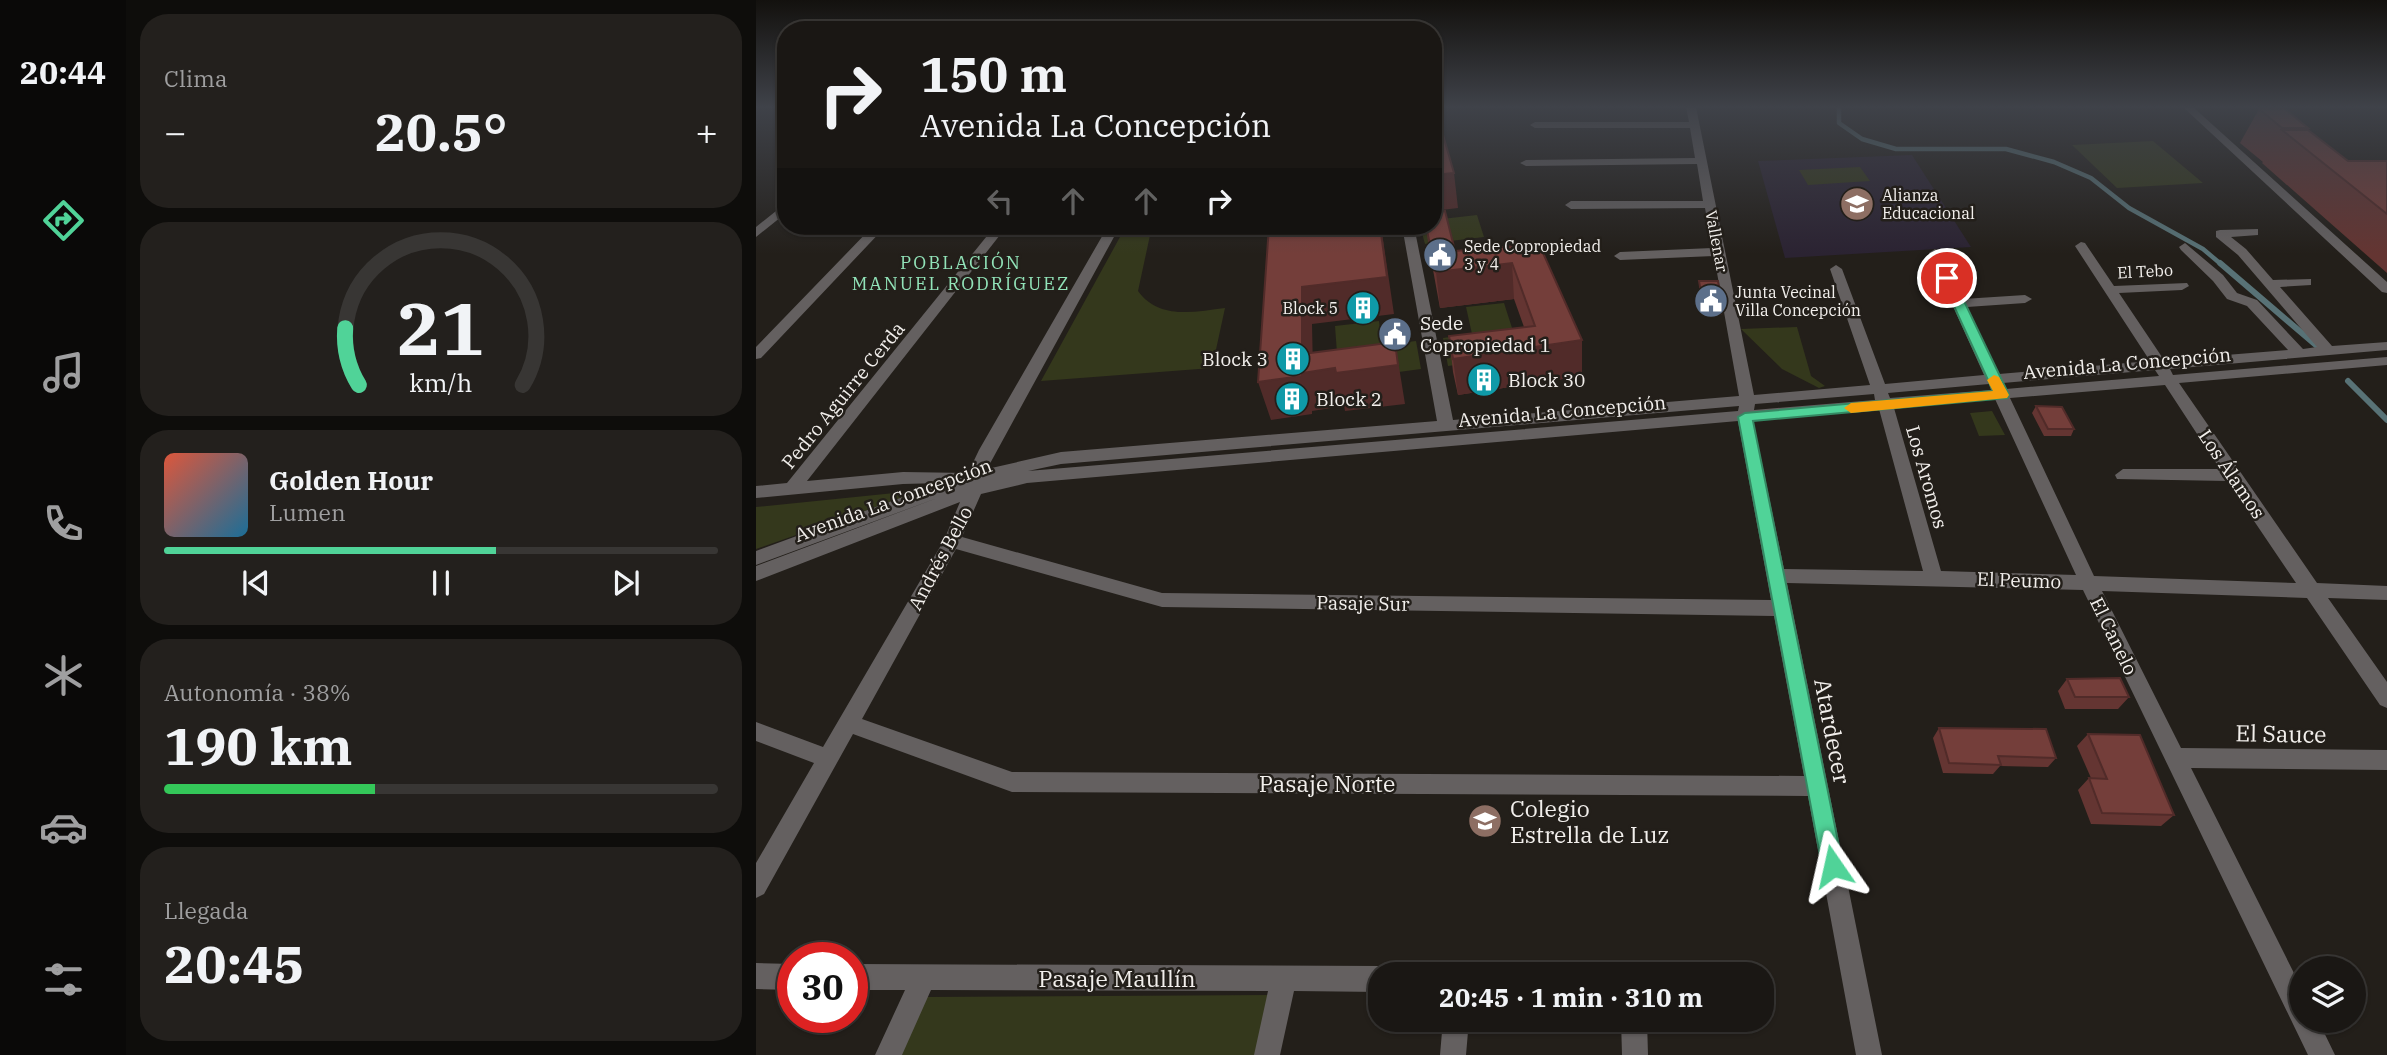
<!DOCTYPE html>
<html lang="es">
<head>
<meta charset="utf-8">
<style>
  body { margin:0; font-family:"IBM Plex Serif",serif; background:#23201d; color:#f1f3f6; height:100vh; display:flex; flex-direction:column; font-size:26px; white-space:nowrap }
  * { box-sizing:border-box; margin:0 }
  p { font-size:23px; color:#9f9fa0 }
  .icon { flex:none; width:38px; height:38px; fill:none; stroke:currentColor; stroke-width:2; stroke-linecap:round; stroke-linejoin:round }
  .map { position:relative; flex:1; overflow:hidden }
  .panel { display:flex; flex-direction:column; gap:14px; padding:14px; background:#0e0d0b; width:630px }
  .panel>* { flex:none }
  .top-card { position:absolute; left:21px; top:21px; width:665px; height:214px; border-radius:28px; box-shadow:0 2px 5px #0004,0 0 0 2px #383634; background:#1a1714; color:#f1f3f6; overflow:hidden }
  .controls { position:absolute; left:1533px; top:956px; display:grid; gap:14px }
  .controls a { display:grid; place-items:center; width:77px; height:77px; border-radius:50%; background:#1a1714; box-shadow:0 2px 5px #0004,0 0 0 2px #383634; font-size:35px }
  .speed { position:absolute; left:21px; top:942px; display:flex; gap:14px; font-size:35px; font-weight:700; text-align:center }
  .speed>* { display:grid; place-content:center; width:91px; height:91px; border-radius:50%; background:#1a1714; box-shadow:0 2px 5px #0004,0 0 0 2px #383634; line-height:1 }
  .speed .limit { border:10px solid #d22; background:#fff; color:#111 }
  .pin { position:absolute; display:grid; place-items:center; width:60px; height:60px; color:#fff; margin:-30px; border:4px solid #fff; border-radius:50%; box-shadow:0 2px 7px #0007 }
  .me { position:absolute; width:77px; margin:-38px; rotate:349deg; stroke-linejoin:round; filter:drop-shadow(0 0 5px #0008) }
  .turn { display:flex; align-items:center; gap:24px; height:147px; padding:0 28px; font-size:32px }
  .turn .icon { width:91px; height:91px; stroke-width:2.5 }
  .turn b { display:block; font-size:49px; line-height:60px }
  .lanes { display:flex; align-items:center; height:66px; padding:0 28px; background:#0003; justify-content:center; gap:35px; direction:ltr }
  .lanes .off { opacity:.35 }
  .big { font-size:52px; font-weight:800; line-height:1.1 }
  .panel .widget { flex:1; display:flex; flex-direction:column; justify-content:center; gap:10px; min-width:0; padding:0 24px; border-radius:28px; background:#23201d }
  .panel .dial { align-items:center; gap:0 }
  .dial svg { height:182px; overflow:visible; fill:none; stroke:#383634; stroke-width:7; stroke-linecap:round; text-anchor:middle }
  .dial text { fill:#f1f3f6; stroke:none }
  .song { display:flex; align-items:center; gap:21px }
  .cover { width:84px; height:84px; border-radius:10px; background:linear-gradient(135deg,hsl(10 70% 55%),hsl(200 70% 35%)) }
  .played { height:7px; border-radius:4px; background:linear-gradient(90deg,#50d398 60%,#383634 60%) }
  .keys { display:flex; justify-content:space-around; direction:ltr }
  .heat { display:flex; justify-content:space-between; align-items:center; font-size:38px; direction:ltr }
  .charge { height:10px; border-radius:5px; background:linear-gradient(90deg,#34c759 38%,#383634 0) }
  .trip { position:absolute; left:612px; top:962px; width:406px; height:70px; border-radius:28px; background:#1a1714; box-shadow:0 2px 5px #0004,0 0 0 2px #383634; font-weight:800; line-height:70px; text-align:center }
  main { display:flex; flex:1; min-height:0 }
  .dock { display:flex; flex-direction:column; width:126px; justify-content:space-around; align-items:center; background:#0a0908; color:#9f9fa0 }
  .dock .icon { width:49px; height:49px }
  .dock .on { color:#50d398 }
  .dock b { font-size:32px; color:#f1f3f6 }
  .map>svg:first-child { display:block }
  .education { fill:#2b2332 }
  .green { fill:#34381c }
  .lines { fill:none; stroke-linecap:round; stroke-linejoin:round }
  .stream-far1 { stroke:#587276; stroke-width:4.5 }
  .stream { stroke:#587276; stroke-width:6 }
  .minor { fill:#646060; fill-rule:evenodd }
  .wall { fill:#643532 }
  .shaded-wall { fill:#512b29 }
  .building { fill:#743e3a; stroke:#512b29; stroke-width:2 }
  .route { fill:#50d398; stroke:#348963; stroke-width:2 }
  .slow { fill:#f59e0b }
  .labels { text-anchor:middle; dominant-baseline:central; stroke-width:5; stroke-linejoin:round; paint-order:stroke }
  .far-poi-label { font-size:16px; fill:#f2efec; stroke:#231f1a; text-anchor:start }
  .far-street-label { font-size:16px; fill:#f2efec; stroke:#231f1a }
  .far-neighbourhood-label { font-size:18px; letter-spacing:2px; fill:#92e4b9; stroke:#231f1a }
  .poi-label { font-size:19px; fill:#f2efec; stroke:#231f1a; text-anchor:start }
  .street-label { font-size:19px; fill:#f2efec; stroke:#231f1a }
  .near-street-label { font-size:23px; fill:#f2efec; stroke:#231f1a }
  .near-poi-label { font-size:23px; fill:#f2efec; stroke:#231f1a; text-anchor:start }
</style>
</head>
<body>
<main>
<nav class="dock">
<b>20:44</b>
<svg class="icon on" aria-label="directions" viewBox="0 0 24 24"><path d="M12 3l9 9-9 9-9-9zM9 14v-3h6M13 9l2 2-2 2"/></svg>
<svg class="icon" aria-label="music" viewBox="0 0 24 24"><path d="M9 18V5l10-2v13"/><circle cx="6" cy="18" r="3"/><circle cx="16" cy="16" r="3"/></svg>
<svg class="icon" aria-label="phone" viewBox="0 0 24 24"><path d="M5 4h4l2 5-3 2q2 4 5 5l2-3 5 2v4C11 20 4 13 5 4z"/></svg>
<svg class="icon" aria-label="climate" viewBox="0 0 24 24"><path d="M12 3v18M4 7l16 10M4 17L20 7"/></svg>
<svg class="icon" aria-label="car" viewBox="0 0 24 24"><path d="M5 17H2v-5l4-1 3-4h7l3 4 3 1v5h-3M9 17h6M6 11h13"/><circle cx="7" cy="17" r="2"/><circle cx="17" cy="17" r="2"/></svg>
<svg class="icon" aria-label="filters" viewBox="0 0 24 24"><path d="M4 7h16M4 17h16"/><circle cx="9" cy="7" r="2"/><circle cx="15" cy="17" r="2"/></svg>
</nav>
<section class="panel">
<div class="widget"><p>Clima</p>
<div class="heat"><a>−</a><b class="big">20.5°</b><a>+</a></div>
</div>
<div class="widget dial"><svg viewBox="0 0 100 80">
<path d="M14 69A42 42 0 1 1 86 69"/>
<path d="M14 69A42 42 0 0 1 8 44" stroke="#50d398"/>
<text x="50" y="56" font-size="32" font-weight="700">21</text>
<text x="50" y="72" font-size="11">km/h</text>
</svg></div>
<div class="widget">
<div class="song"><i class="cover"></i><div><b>Golden Hour</b><p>Lumen</p></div></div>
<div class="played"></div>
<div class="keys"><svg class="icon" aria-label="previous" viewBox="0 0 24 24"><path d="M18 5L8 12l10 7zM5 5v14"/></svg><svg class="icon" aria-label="pause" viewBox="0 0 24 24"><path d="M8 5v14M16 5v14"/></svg><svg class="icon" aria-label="next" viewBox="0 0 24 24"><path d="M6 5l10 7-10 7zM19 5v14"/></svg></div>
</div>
<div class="widget"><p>Autonomía · 38%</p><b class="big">190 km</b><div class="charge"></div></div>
<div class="widget"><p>Llegada</p><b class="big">20:45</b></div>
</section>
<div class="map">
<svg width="1631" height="1055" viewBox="0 0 1631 1055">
  <rect width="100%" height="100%" fill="#231f1a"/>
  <path class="education" d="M 1156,155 L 1215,247 L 1029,258 L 1002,161 Z"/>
  <path class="green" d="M 1397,141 L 1447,183 L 1361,188 L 1316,145 Z
    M 1104,167 L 1114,181 L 1052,185 L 1043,170 Z
    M 721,215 L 728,237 L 669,244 L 664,226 L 677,226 L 677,220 Z
    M 370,226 L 396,226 L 382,291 C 403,320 438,312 469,308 L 456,368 L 285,381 Z
    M 748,303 L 765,356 L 692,366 L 687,338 L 716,334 L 710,307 Z
    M 623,321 L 626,345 L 660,341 L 665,369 L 583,380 L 579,326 Z
    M 1041,327 L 1055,376 L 1069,386 L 1063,388 L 1026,369 L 985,329 Z
    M 1236,411 L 1249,435 L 1223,436 L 1214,413 Z
    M 168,490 L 0,549 L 0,507 Z
    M 516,995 L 502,1055 L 145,1055 L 171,997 Z"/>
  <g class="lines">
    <path class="stream-far1" d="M 1083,107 L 1083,123 L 1106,139 L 1140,149 L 1250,149 L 1298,162 L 1335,178 L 1373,208 L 1447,249 L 1466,265"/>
    <path class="stream" d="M 1464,263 L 1561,346
      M 1592,381 L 1631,420"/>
    <path class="minor" d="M 930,107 L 940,107 L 998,395 L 1114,385 L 1074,269 L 1080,265 L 1086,269 L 1129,384 L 1228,375 L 1173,253 L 1179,249 L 1185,253 L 1207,299 L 1269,295 L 1276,299 L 1269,303 L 1211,307 L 1243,374 L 1394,361 L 1319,246 L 1325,242 L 1329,243 L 1358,286 L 1431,283 L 1433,286 L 1426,290 L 1363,293 L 1408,360 L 1532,350 L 1491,306 L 1471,299 L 1457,281 L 1425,250 L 1423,247 L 1429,243 L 1467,275 L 1481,293 L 1501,300 L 1547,349 L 1561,347 L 1482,255 L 1460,237 L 1460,231 L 1464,230 L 1502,229 L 1502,235 L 1475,237 L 1490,249 L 1517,280 L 1555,279 L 1555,285 L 1524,287 L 1576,346 L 1631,342 L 1631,350 L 1414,369 L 1417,375 L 1631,357 L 1631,365 L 1423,383 L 1561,583 L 1631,586 L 1631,600 L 1572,598 L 1631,682 L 1631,708 L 1624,705 L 1551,598 L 1346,591 L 1425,748 L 1631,750 L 1631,770 L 1435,768 L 1545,987 L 1545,1020 L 1562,1020 L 1579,1055 L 1552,1055 L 1327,590 L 1031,583 L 1126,1055 L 1100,1055 L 1052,796 L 256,792 L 97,734 L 8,894 L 0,898 L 0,863 L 58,763 L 0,741 L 0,722 L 67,747 L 188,540 L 204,502 L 0,581 L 0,566 L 184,497 L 0,565 L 0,551 L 185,483 L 147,484 L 0,498 L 0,486 L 31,483 L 239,226 L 251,226 L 51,481 L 147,472 L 212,473 L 223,450 L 352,226 L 364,226 L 231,469 L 305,452 L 681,421 L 646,226 L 658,226 L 697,420 L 983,396 L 958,256 L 864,260 L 858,256 L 864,252 L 956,248 L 949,208 L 815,209 L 809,205 L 815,201 L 947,201 L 941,164 L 770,166 L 764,163 L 770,160 L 939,158 L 934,128 L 779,128 L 774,125 L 779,122 L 933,122 ZM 1399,370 L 1403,376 L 1250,389 L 1247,383 ZM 1233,384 L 1235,390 L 1134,398 L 1132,393 ZM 1409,385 L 1464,469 L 1367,469 L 1359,475 L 1361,479 L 1471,481 L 1540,583 L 1338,576 L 1254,398 ZM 1118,394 L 1119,400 L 998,410 L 999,404 ZM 1239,399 L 1320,575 L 1185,571 L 1138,408 ZM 983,406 L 982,411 L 272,471 L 305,464 ZM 1123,409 L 1167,571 L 1028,569 L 997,420 ZM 982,421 L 1015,600 L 406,593 L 206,537 L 225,494 L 271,483 ZM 200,549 L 406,607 L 1018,616 L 1048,776 L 256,772 L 106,719 Z
      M 1427,107 L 1437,107 L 1631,282 L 1631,293 L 1626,292 Z
      M 30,203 L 30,213 L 0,237 L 0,227 Z
      M 117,226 L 130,226 L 5,358 L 0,359 L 0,347 Z
      M 0,963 L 37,964 L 37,990 L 0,989 Z
      M 96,964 L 625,966 L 634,970 L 636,975 L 625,975 L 625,992 L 538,991 L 524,1055 L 498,1055 L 512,991 L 175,990 L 146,1055 L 119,1055 L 149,990 L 96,990 Z
      M 687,1020 L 713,1020 L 710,1055 L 684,1055 Z
      M 865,1020 L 891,1020 L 892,1055 L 866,1055 Z"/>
  </g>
  <path class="wall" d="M 1503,109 L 1552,128 L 1551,130 L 1592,161 L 1631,161 L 1631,273 L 1506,163 L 1507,162 L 1484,143 Z
    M 670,226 L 677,226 L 699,251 L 783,244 L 826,376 L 702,395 L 697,372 L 693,336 L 768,327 L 758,299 L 684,308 L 673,248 Z
    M 943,281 L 967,308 L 966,315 L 947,315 L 943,288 Z
    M 1280,406 L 1318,429 L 1315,436 L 1288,436 L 1276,413 Z
    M 1311,679 L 1373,697 L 1362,709 L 1309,709 L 1302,691 Z
    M 1183,728 L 1300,758 L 1292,767 L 1244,766 L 1237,774 L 1187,773 L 1177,738 Z
    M 1332,734 L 1418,815 L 1405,826 L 1335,824 L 1322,790 L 1333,778 L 1335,778 L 1321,746 Z"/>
  <path class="shaded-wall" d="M 698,173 L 702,208 L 677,211 L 677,175 Z
    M 624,226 L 625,226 L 638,314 L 556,324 L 557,371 L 639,342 L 649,404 L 589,411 L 588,406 L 556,411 L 556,414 L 515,420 L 502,382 L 546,354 L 546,287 Z
    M 756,263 L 758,299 L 684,308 L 680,272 Z
    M 826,340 L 826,376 L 702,395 L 697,359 Z"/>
  <path class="building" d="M 677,107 L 679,107 L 698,173 L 677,175 Z
    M 1503,109 L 1529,109 L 1552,128 L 1526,128 Z
    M 1526,130 L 1552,130 L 1592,161 L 1631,161 L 1631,214 Z
    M 689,211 L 699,251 L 783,244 L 826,340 L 697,359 L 693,336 L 779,326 L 756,263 L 680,272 L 670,226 L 677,226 L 677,213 Z
    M 513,226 L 624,226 L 631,277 L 546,287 L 546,354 L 639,342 L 642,365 L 580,373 L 579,368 L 546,373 L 546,376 L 502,382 Z
    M 943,281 L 962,281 L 967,308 L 948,309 Z
    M 1280,406 L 1306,407 L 1318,429 L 1292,429 Z
    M 1364,678 L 1373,697 L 1319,697 L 1311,679 Z
    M 1183,728 L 1290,729 L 1300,758 L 1242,756 L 1245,765 L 1193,763 Z
    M 1332,734 L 1384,735 L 1418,815 L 1346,813 L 1333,778 L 1351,779 Z"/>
  <linearGradient id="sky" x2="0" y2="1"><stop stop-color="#13110e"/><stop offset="0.42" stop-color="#3f4249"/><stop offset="1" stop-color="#3f4249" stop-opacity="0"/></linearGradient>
  <rect width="1631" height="254" fill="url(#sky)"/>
  <path class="route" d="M 1191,274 L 1197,278 L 1253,395 L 1251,398 L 997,421 L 1087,866 L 1084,874 L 1077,877 L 1069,874 L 1066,866 L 982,417 L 989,413 L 1237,391 L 1185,278 Z"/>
  <path class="slow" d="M 1238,375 L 1243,377 L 1253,395 L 1251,398 L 1095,413 L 1088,408 L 1095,403 L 1237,391 L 1231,380 Z"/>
  <defs>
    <g id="school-disc" transform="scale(1.75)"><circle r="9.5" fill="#8d6e63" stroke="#231f1a"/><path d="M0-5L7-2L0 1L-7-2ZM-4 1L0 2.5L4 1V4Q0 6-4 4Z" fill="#fff"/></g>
    <g id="civic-disc" transform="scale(1.75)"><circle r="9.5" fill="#5c6f8a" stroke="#231f1a"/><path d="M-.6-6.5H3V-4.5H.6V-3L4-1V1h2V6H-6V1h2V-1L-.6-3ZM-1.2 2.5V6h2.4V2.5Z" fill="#fff"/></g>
    <g id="building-disc" transform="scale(1.75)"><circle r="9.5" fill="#0f9aa8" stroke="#231f1a"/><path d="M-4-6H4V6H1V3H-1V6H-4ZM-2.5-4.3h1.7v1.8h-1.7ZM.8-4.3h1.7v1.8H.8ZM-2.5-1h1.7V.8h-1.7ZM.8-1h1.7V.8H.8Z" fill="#fff"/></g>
  </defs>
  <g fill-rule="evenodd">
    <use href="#school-disc" x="1101" y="204"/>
    <use href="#civic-disc" x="684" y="255"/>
    <use href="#civic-disc" x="955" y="301"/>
    <use href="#building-disc" x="607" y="308"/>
    <use href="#civic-disc" x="639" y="334"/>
    <use href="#building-disc" x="537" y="359"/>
    <use href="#building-disc" x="728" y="380"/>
    <use href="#building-disc" x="536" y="399"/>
    <use href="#school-disc" x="729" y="821"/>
  </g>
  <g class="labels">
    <g class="far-poi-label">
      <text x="1126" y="195">Alianza<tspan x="1126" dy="18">Educacional</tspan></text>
      <text x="708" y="246">Sede Copropiedad<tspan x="708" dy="18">3 y 4</tspan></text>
      <text x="979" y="292">Junta Vecinal<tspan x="979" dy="18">Villa Concepción</tspan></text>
      <text x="582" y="308" text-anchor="end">Block 5</text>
    </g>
    <g class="far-street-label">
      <text transform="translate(961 241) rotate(79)">Vallenar</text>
      <text transform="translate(1389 271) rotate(-3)">El Tebo</text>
    </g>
    <g class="far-neighbourhood-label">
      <text x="205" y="262">POBLACIÓN<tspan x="205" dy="21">MANUEL RODRÍGUEZ</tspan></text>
    </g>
    <g class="poi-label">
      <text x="664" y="323">Sede<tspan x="664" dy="22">Copropiedad 1</tspan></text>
      <text x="512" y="359" text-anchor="end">Block 3</text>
      <text x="752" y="380">Block 30</text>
      <text x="560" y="399">Block 2</text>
    </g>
    <g class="street-label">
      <text transform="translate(1371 363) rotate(-5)">Avenida La Concepción</text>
      <text transform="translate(87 395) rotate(-51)">Pedro Aguirre Cerda</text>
      <text transform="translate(806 411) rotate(-5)">Avenida La Concepción</text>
      <text transform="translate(1476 474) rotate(56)">Los Álamos</text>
      <text transform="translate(1171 477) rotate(74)">Los Aromos</text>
      <text transform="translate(137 500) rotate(-20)">Avenida La Concepción</text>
      <text transform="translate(184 558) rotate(-62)">Andrés Bello</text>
      <text transform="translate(1263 580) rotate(2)">El Peumo</text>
      <text transform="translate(607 603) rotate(1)">Pasaje Sur</text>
      <text transform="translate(1358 636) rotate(64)">El Canelo</text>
    </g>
    <g class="near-street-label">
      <text transform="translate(1077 731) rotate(79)">Atardecer</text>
      <text transform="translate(1525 733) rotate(1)">El Sauce</text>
      <text x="571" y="783">Pasaje Norte</text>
      <text x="361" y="978">Pasaje Maullín</text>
    </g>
    <g class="near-poi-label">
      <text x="754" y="808">Colegio<tspan x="754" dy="26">Estrella de Luz</tspan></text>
    </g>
  </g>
</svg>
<div class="controls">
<a><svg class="icon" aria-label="layers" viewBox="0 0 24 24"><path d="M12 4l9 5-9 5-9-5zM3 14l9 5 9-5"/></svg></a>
</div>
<div class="speed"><div class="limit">30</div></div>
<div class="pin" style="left:1191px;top:278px;background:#d93025"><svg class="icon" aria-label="arrive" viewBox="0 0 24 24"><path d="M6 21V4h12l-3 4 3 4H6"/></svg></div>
<svg class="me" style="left:1077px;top:866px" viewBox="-20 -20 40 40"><path d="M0-17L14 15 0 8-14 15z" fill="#50d398" stroke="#fff" stroke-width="4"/></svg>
<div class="trip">20:45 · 1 min · 310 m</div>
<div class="top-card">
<div class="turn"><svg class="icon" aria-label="right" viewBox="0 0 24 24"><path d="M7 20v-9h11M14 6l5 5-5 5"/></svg><div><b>150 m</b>Avenida La Concepción</div></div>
<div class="lanes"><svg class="icon off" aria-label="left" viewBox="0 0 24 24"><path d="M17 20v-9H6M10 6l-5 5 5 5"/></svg><svg class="icon off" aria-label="ahead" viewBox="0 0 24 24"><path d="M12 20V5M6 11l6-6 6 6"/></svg><svg class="icon off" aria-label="ahead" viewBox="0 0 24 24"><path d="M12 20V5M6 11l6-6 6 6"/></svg><svg class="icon" aria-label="right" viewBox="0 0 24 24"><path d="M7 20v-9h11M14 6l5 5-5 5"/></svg></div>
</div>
</div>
</main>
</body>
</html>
